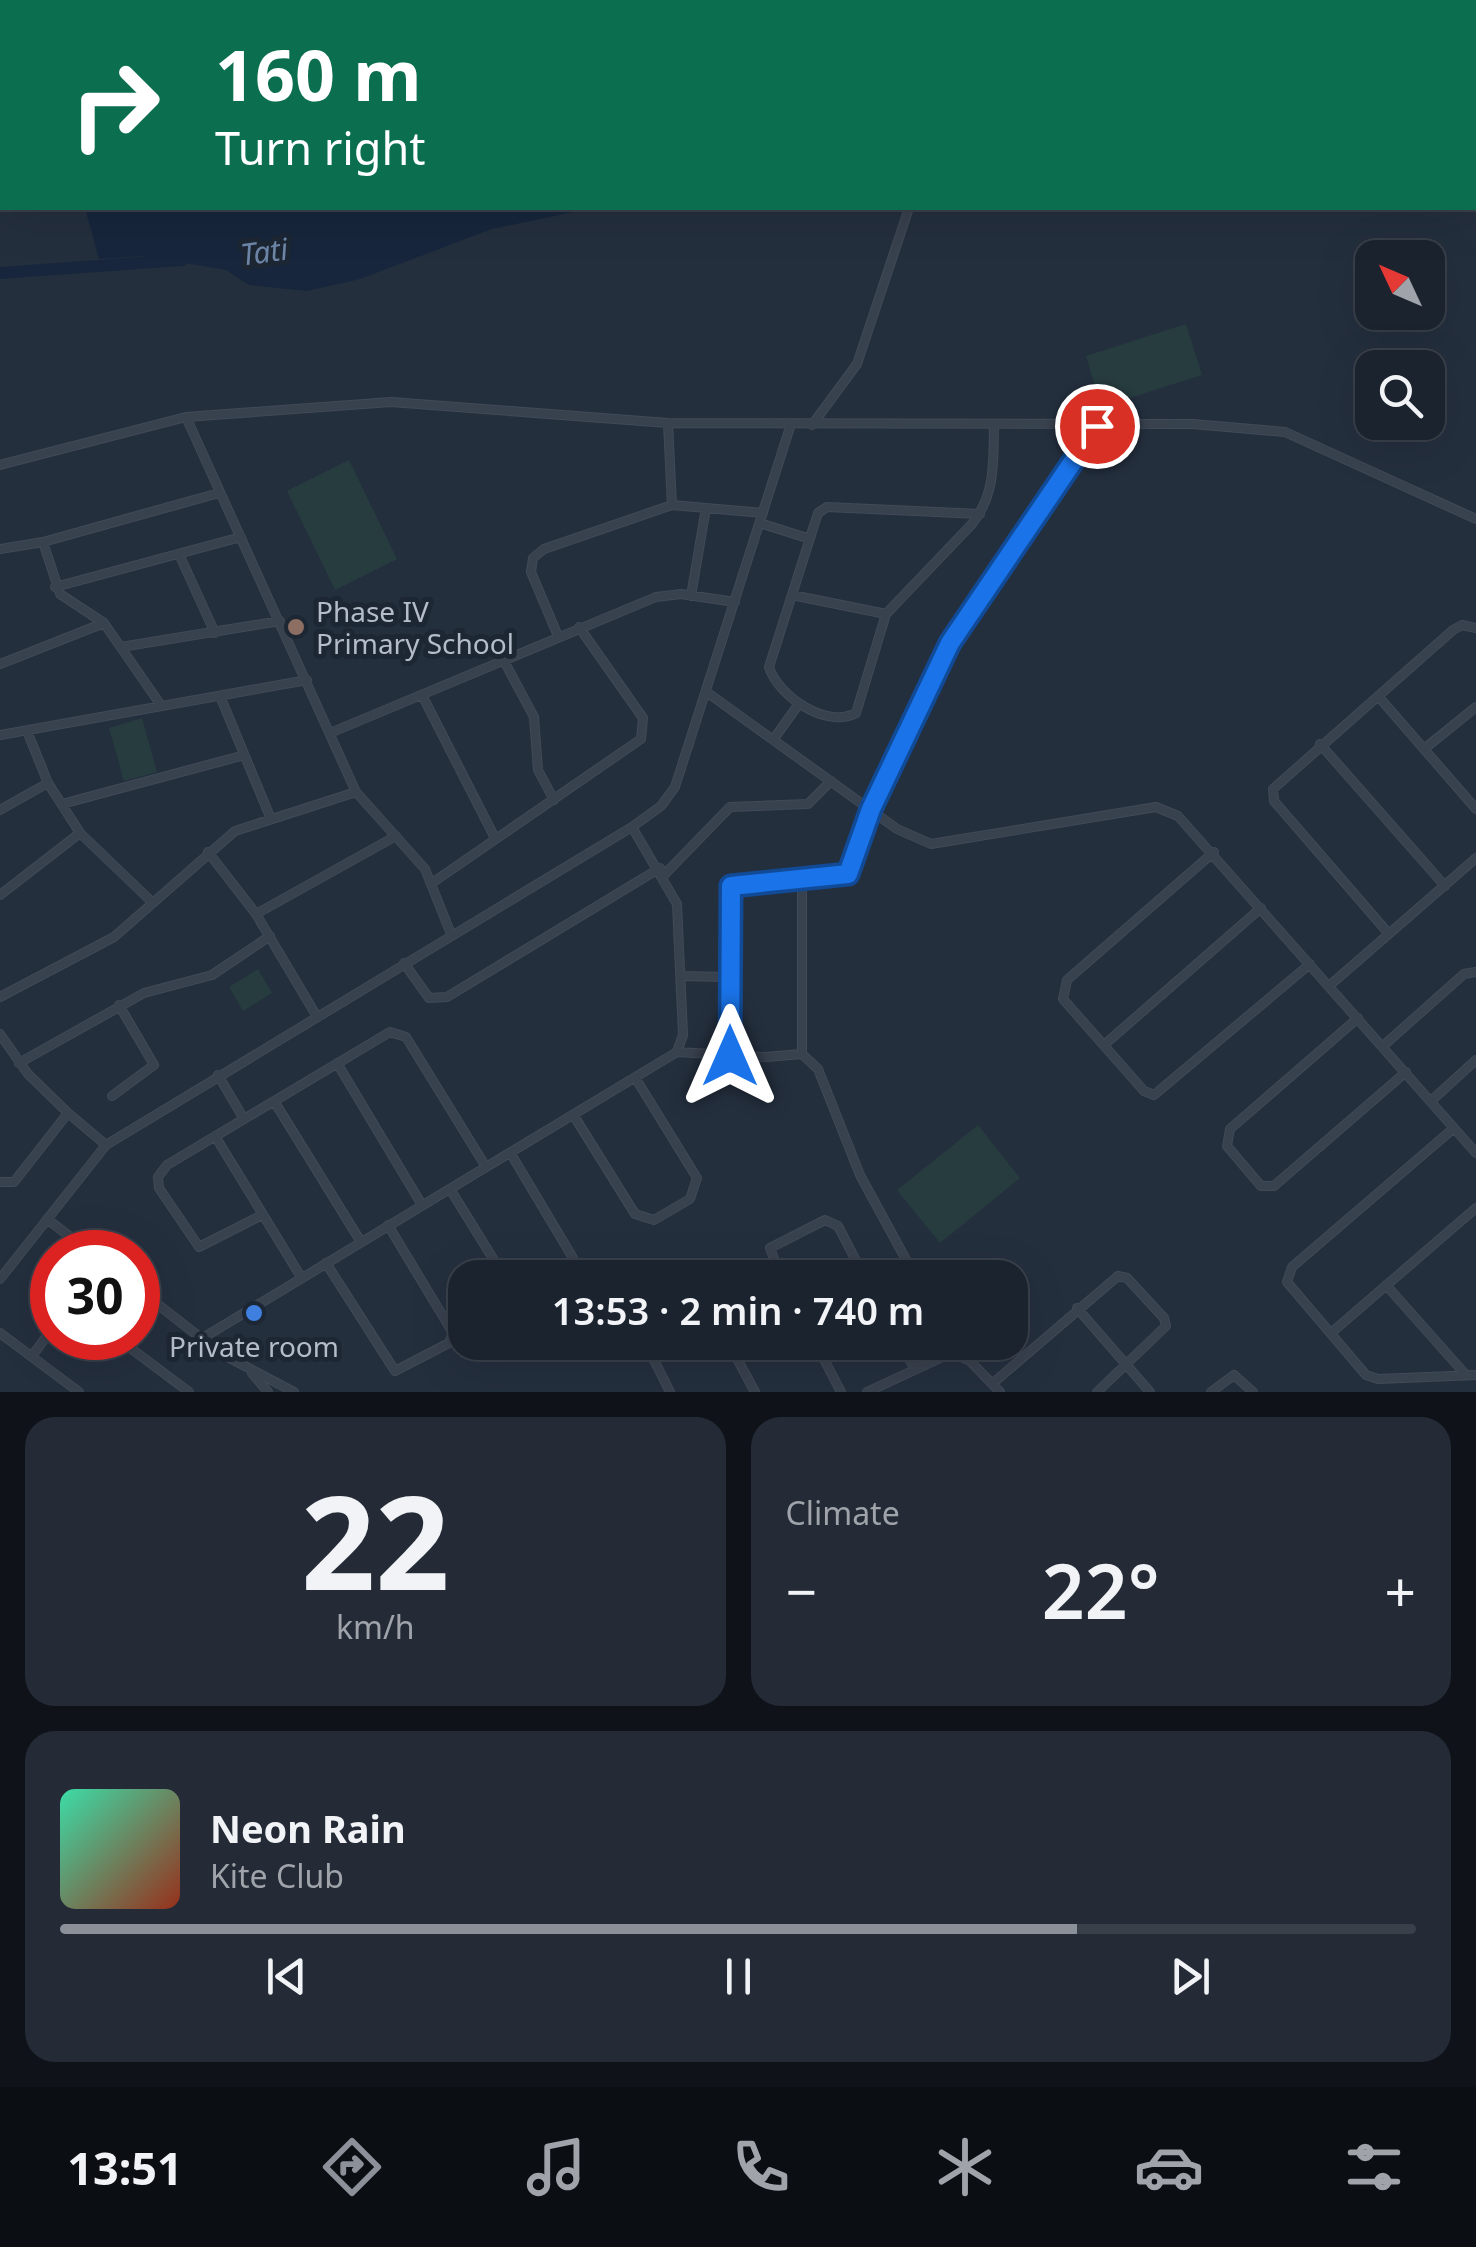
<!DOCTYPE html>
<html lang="en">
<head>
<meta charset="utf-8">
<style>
  body { margin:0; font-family:"Noto Sans",sans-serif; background:#242b36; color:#f1f3f6; height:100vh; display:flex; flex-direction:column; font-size:38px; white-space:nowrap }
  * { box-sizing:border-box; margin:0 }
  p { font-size:32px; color:#a0a4aa }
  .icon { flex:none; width:55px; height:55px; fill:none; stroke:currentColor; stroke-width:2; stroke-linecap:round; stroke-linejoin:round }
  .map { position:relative; height:1392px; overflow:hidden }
  .side { display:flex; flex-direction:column; gap:25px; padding:25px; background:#0f1319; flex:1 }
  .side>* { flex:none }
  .guide { position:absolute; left:0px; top:0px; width:1478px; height:210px; box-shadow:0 10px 40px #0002,0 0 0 2px #39404a; background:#0b6e4f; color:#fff; overflow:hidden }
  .needle { width:65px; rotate:314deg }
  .fabs { position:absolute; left:1355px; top:240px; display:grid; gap:20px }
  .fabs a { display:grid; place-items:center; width:90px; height:90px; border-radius:20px; background:#1b232e; box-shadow:0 10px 40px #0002,0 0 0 2px #39404a; font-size:50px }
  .speed { position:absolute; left:30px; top:1230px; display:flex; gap:20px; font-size:50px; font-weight:700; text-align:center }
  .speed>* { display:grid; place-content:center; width:130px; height:130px; border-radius:50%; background:#1b232e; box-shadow:0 10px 40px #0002,0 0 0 2px #39404a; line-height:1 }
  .speed .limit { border:15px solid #d22; background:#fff; color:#111 }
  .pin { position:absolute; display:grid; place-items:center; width:85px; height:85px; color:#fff; margin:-42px; border:5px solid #fff; border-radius:50%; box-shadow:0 2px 10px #0007 }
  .me { position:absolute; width:110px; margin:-55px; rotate:0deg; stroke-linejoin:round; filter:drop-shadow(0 0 8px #0008) }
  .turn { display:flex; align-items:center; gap:35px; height:210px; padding:0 50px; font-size:45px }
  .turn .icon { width:130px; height:130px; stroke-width:2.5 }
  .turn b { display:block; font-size:70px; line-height:85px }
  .big { font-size:75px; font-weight:600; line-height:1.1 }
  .side .card { flex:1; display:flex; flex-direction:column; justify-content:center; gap:15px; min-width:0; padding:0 35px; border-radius:30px; background:#242b36 }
  .side .dial { align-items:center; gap:0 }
  .dial b { font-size:130px; line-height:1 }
  .song { display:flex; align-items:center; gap:30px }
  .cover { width:120px; height:120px; border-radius:15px; background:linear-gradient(135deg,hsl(160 70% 55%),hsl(10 70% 35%)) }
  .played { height:10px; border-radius:5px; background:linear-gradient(90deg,#8c9099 75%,#39404a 75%) }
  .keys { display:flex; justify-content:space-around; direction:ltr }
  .heat { display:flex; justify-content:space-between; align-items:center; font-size:55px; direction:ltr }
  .side .tiles { flex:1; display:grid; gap:25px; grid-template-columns:1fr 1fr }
  .card:last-child { grid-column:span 2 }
  .trip { position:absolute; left:448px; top:1260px; width:580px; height:100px; border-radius:30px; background:#1b232e; box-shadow:0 10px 40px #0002,0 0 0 2px #39404a; font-weight:600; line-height:100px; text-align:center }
  .tab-bar { display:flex; height:160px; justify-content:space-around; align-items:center; background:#0b0e12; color:#a0a4aa }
  .tab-bar .icon { width:70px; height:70px }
  .tab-bar .selected { color:#8c9099 }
  .tab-bar b { font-size:45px; color:#f1f3f6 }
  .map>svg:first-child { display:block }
  .green { fill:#263c3f }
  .water { fill:#17263c }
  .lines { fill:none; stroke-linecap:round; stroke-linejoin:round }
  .river { stroke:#17263c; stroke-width:12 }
  .street-casing { stroke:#414a57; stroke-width:10 }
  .street { stroke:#38414e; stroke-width:8 }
  .route-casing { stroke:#114b97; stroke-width:25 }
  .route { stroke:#1a73e8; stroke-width:18 }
  .education-dot { fill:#8d6e63; stroke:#1d2633; stroke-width:4 }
  .shop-dot { fill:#3f7fe0; stroke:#1d2633; stroke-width:4 }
  .labels { text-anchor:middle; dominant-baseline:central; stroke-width:10; stroke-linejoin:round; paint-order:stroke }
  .poi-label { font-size:28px; fill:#b4bcc9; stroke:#1d2633; text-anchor:start }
  .water-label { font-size:30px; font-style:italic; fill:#6d86a8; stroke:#1d2633 }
</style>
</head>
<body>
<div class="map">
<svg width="1476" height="1392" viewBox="0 0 1476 1392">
  <rect width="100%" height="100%" fill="#242f3e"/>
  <path class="green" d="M 1186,324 L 1202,375 L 1101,407 L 1086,356 Z
    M 349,460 L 397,559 L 335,590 L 287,491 Z
    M 142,718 L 157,772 L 124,781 L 109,728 Z
    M 258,969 L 272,993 L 243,1011 L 229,987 Z
    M 978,1125 L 1020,1178 L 940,1243 L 897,1190 Z"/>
  <path class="water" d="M 85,208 L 592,208 L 492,229 L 360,279 L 307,291 L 249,285 L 226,270 L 144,256 L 99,259 Z"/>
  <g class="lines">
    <path class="river" d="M 0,273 L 182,260"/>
    <g class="street-casing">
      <path id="street" d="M 388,0 L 388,2
        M 466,0 L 466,2
        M 497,0 L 498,2
        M 534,0 L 535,2
        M 633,0 L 633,2
        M 959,0 L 959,2
        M 137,2 L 162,2
        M 793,2 L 793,0
        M 186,417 L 356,792 L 425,869 L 451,934
        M 668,423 L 672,505
        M 812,425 L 857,364 L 909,208
        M 0,465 L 186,417 L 391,402 L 668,423 L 1193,424 L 1285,432 L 1476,519
        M 980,514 L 827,507 L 818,513 L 769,667 C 778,696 826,729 856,713 L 886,614 L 972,524 C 996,493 993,463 994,425
        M 760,523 L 807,538
        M 43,542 L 60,594 L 104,623 L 160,704
        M 0,549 L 43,542 L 219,493
        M 179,554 L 215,633
        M 55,587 L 241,537
        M 792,595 L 886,614
        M 691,596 L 706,508
        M 558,636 L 531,572 L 533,558 L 544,549 L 672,505 L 763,513
        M 121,647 L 280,621
        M 503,659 L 534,717 L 538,770 L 554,800
        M 0,664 L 104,623
        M 708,693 L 897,829 L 931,844 L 1156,807 L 1178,816 L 1476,1153
        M 422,695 L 495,838
        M 220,696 L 271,819
        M 1378,696 L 1476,809
        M 27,731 L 48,783 L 80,833 L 153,903
        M 330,733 L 656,597 L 681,594 L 735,602
        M 0,735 L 307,680
        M 773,740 L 798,705
        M 1320,744 L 1445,886
        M 1424,749 L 1476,707
        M 62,804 L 241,756
        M 0,810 L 48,783
        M 208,852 L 256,914 L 316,1015
        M 1214,852 L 1067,980 L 1063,999 L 1144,1091 L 1154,1095 L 1310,964
        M 664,875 L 730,807 L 808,804 L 831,781
        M 432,883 L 641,739 L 643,718 L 579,627
        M 0,895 L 80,833
        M 256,914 L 396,836
        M 1389,934 L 1274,801 L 1273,789 L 1453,630 L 1462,625 L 1476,628
        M 404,963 L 429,998 L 447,997 L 660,868
        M 682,976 L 729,977
        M 1329,986 L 1476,858
        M 0,997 L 114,937 L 235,831 L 356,792
        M 1358,1018 L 1230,1129 L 1227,1146 L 1261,1186 L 1274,1186 L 1406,1072
        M 0,1034 L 28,1074 L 68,1113
        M 1104,1045 L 1261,908
        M 1383,1046 L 1464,974 L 1476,972
        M 677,1052 L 766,1057 L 802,1054 L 818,1069 L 860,1175 L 916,1278
        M 802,1054 L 802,880
        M 730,1056 L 731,886 L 848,874 L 871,809 L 950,643 L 1097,426
        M 19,1063 L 144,993 L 212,975 L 270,936
        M 337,1063 L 422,1205
        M 218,1075 L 244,1119
        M 112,1096 L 154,1065 L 119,1005
        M 274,1101 L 361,1242
        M 1431,1101 L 1476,1060
        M 574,1116 L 635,1214 L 654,1220 L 690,1199 L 697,1178 L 636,1079
        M 1454,1128 L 1292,1267 L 1287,1282 L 1366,1375 L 1378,1379 L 1476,1375
        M 215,1136 L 301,1277
        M 511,1154 L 573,1258 L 570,1270 L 558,1278
        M 0,1182 L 14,1182 L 68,1113 L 106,1145
        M 450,1189 L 505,1278
        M 262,1215 L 199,1247 L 159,1188 L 158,1177 L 167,1165 L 390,1032 L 406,1037 L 486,1167
        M 47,1219 L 90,1252
        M 326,1263 L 395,1371 L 449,1343 L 453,1333 L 388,1225
        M 781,1278 L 770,1248 L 825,1220 L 838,1226 L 865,1278
        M 0,1279 L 106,1145 L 632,827 L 661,806 L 675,787 L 791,424
        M 1386,1285 L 1466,1375
        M 138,1289 L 220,1353 L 294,1392
        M 1077,1308 L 1150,1392
        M 0,1333 L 79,1392
        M 1331,1333 L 1476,1208
        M 117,1338 L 189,1392
        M 201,1339 L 677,1052 L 683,1035 L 677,904 L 632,827
        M 645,1342 L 670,1392
        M 728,1342 L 755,1392
        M 815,1342 L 841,1392
        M 900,1342 L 914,1368
        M 32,1356 L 52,1329
        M 252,1373 L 268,1392
        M 993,1383 L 1118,1276 L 1127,1278 L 1164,1318 L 1166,1326 L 1097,1392
        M 867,1392 L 951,1353 L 969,1360 L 1000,1392
        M 1211,1392 L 1234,1375 L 1253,1392"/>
    </g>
    <use href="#street" class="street"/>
  </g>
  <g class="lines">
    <g class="route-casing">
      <path id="route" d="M 730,1056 L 731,886 L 848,874 L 871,809 L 950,643 L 1097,426"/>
    </g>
    <use href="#route" class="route"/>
  </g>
  <circle class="education-dot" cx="296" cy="627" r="10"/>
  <circle class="shop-dot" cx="254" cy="1313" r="10"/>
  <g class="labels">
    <g class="poi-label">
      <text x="316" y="611">Phase IV<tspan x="316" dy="32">Primary School</tspan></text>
      <text x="254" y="1346" text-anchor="middle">Private room</text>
    </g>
    <g class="water-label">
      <text transform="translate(264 251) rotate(-8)">Tati</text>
    </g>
  </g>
</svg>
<div class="fabs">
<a><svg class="needle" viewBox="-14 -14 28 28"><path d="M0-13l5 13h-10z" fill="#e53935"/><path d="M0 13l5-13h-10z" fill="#a0a4aa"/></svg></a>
<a><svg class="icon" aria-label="search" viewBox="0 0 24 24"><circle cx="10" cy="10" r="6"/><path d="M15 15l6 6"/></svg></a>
</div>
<div class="speed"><div class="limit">30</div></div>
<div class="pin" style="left:1097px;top:426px;background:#d93025"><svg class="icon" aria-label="arrive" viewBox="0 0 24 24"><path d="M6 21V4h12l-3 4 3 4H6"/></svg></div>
<svg class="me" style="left:730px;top:1056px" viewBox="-20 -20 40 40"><path d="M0-17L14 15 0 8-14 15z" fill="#1a73e8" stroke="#fff" stroke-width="4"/></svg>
<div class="trip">13:53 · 2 min · 740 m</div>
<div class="guide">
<div class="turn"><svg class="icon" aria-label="right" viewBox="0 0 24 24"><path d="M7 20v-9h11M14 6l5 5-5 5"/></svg><div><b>160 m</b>Turn right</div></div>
</div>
</div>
<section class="side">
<div class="tiles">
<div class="card dial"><b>22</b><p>km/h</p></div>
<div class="card"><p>Climate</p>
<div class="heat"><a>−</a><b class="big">22°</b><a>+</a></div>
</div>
<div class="card">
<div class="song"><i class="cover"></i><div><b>Neon Rain</b><p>Kite Club</p></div></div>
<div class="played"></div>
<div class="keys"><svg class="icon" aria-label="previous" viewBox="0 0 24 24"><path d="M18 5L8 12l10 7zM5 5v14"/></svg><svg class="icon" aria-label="pause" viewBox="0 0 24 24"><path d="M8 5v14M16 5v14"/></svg><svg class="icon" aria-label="next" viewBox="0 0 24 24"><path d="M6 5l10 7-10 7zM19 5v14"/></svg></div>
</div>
</div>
</section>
<nav class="tab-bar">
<b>13:51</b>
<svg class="icon selected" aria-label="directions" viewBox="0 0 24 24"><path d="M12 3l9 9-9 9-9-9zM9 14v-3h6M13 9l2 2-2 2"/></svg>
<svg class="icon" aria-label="music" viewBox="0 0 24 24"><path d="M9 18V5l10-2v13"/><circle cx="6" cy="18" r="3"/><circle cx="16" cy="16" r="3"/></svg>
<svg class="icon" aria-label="phone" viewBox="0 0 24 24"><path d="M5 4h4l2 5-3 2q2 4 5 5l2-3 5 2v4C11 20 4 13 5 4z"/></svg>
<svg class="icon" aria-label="climate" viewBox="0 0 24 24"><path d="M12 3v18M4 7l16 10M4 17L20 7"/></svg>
<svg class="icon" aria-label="car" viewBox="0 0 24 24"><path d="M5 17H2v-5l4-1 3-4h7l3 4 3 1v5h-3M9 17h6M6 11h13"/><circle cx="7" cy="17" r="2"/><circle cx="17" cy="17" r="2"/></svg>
<svg class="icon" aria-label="filters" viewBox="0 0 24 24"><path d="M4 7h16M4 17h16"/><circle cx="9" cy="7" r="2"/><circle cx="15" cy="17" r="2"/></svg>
</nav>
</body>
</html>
